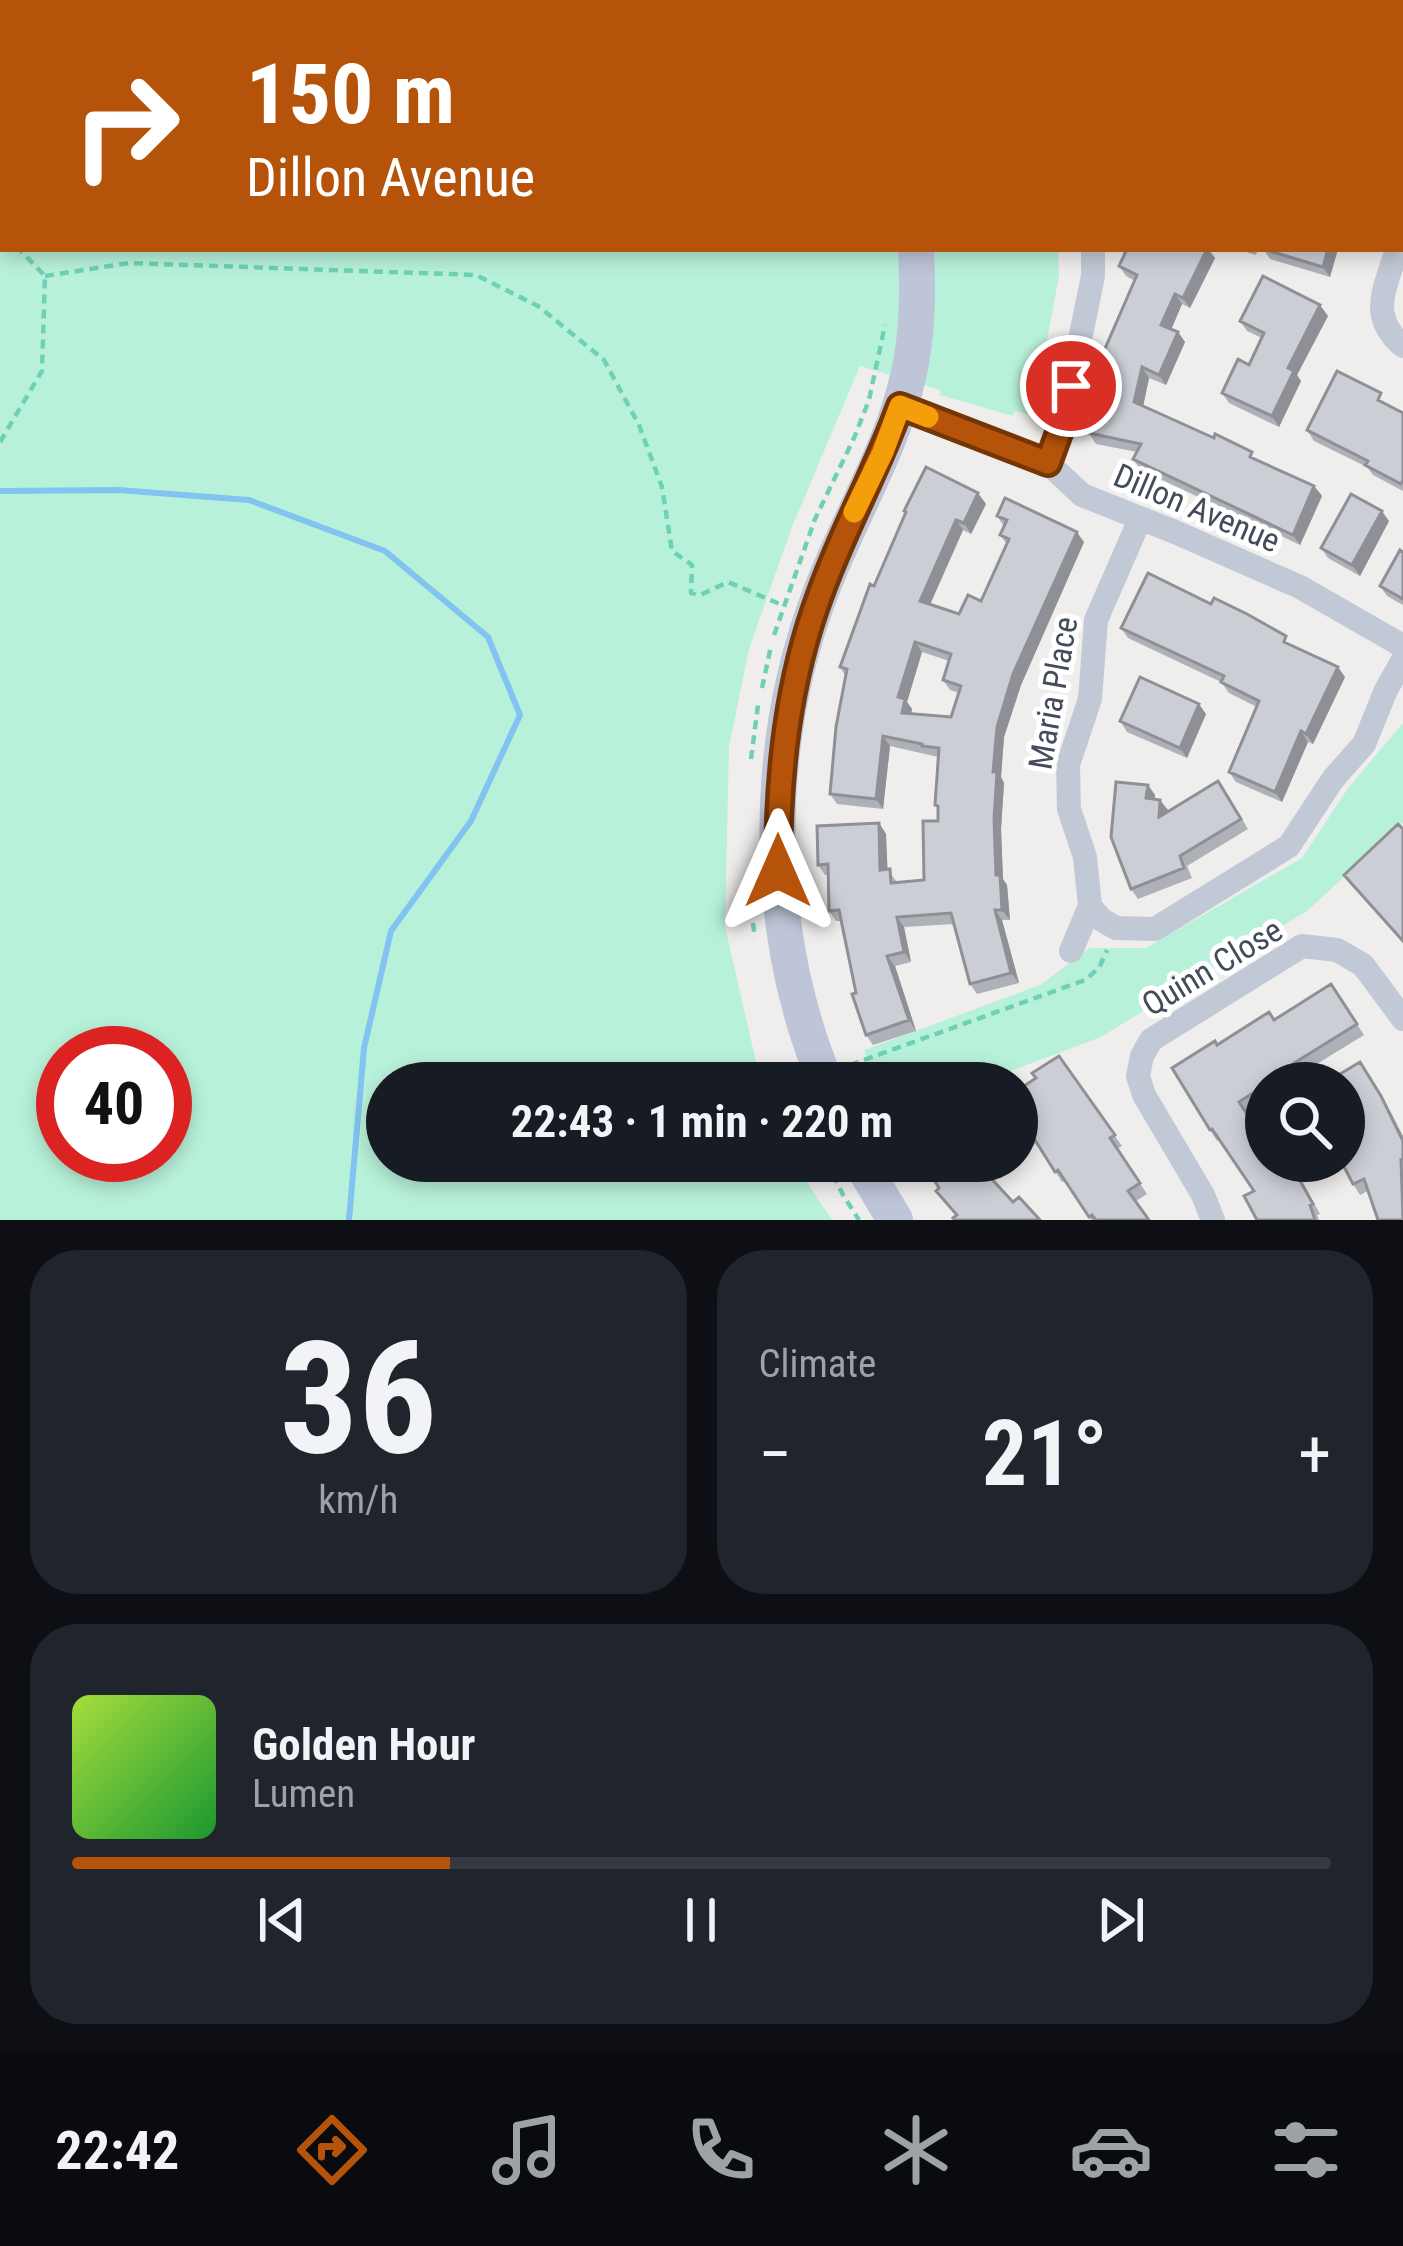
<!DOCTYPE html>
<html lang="en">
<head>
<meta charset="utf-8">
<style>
  body { margin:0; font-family:"Roboto Condensed",sans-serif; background:#20242c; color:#f1f3f6; height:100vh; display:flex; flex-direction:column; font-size:45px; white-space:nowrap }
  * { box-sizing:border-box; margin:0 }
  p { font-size:39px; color:#9ea1a6 }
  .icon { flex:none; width:66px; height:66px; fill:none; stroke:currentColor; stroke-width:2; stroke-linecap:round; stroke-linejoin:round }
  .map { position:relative; height:1220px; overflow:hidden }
  .details { display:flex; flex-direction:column; gap:30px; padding:30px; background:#0d0f14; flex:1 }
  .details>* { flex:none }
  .top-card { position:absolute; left:0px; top:0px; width:1404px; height:252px; box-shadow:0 6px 18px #0003; background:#b45309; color:#fff; overflow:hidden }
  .controls { position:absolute; left:1245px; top:1062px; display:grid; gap:24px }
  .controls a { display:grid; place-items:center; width:120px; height:120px; border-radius:50%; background:#171b24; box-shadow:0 6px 18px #0003; font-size:60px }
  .speed { position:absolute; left:36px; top:1026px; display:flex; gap:24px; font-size:60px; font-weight:700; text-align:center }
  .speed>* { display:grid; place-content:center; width:156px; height:156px; border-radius:50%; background:#171b24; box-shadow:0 6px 18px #0003; line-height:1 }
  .speed .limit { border:18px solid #d22; background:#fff; color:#111 }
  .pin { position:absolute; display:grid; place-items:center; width:102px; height:102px; color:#fff; margin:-51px; border:6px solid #fff; border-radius:50%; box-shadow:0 3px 12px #0007 }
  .me { position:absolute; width:132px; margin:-66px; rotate:0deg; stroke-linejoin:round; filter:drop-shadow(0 0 9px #0008) }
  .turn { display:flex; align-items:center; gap:42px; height:252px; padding:0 48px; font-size:54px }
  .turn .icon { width:156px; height:156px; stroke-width:2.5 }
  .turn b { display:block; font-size:84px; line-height:102px }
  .big { font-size:90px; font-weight:700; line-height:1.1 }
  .details .tile { flex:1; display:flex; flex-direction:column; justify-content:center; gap:18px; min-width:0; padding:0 42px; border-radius:48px; background:#20242c }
  .details .dial { align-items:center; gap:0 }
  .dial b { font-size:156px; line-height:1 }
  .song { display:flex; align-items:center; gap:36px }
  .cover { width:144px; height:144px; border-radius:18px; background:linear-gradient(135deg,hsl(80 70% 55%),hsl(130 70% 35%)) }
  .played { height:12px; border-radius:6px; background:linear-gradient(90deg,#b45309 30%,#363941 30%) }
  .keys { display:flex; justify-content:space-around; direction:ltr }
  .heat { display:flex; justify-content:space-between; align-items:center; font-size:66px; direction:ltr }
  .details .tiles { flex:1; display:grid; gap:30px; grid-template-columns:1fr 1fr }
  .tile:last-child { grid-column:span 2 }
  .trip { position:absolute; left:366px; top:1062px; width:672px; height:120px; border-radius:60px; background:#171b24; box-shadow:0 6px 18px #0003; font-weight:700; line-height:120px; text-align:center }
  .menu { display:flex; height:192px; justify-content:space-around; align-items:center; background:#090b0e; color:#9ea1a6 }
  .menu .icon { width:84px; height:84px }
  .menu .active { color:#b45309 }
  .menu b { font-size:54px; color:#f1f3f6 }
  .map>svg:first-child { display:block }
  .green { fill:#b8f1da; fill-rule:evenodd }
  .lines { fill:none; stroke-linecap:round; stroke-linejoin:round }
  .stream { stroke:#82c3f1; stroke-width:6 }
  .path { stroke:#6ed1b5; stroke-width:4.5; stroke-dasharray:9 6; stroke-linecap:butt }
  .street { stroke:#c2c9d6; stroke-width:24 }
  .secondary { stroke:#bec5d8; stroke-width:36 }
  .wall { fill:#afb1b8; fill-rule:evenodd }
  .shaded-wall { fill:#8f9096 }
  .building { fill:#ccced6; stroke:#8f9096; stroke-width:3; fill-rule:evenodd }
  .route-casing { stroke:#753606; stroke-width:30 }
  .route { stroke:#b45309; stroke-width:21 }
  .slow { stroke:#f59e0b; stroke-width:21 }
  .labels { text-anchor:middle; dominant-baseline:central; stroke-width:10; stroke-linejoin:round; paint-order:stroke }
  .street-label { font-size:33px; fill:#444c5c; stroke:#fff }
</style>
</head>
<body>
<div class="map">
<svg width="1403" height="1220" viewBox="0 0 1403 1220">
  <rect width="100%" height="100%" fill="#f0eeed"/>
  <path class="green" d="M 3,86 L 3,249 L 1058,249 L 1059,276 L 1033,416 L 1015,411 L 1013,416 L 940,395 L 940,390 L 860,366 L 792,527 L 749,649 L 729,747 L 725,927 L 761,1083 L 387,1083 L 387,1161 L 793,1161 L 832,1220 L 0,1220 L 0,88 ZM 63,1053 L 165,1053 L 165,1155 L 63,1155 Z
    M 1403,723 L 1403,823 L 1307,911 L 1101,1037 L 979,1083 L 876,1083 L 864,1050 L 1040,985 L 1090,948 L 1146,948 L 1302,858 L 1348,788 Z"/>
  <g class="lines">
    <path class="stream" d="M 0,491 L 118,490 L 249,500 L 385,551 L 488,637 L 520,715 L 471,821 L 391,931 L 364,1048 L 349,1220"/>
    <path class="path" d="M 0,229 L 3,232
      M 45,276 L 129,263 L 476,275 L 538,306 L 604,360 L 639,425 L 662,487 L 672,551 L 692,565 L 691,593 L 700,595 L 728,582 L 782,605
      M 0,442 L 42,371 L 45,276 L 19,249
      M 774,635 L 815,519 L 854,438 L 869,400 L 885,325
      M 762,688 L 771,646
      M 751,759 L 758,705
      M 751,908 L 755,938
      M 787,1065 L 792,1083
      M 850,1065 L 1085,980 L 1099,968 L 1107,950
      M 827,1161 L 843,1195 L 859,1220"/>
    <path class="street" d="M 1401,229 L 1403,220
      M 1397,249 C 1386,288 1367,315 1403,346
      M 900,406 L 1048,463 L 1082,495 L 1175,532 L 1300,587 L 1403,646
      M 1048,463 L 1063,422 L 1093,276 L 1093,249
      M 1090,906 L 1102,920 L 1116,928 L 1155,929 L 1289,846 L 1333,779 L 1364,744 L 1386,690 L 1403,660
      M 1071,951 L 1090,906 L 1085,857 L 1069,809 L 1068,765 L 1090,699 L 1096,620 L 1140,519
      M 1213,1220 L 1203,1195 L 1144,1095 L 1138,1076 L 1142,1056 L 1151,1040 L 1302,946 L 1337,950 L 1363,965 L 1403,1019"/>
    <path class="secondary" d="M 881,0 L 881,3
      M 826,1083 C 762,930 762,743 822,589 C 849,518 891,451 908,377 C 918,335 918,292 916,249
      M 860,1161 L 895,1220"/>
  </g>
  <path class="wall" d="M 297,0 L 414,0 L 413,3 L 299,3 Z
    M 1127,249 L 1209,249 L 1215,258 L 1190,308 L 1182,304 L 1171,329 L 1178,332 L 1185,342 L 1166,385 L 1149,378 L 1143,406 L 1314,486 L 1322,496 L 1300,545 L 1141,470 L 1133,459 L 1137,452 L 1096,444 L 1089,433 L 1135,281 L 1126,276 L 1119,266 Z
    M 1236,249 L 1258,249 L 1256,255 Z
    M 1263,249 L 1338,249 L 1330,277 L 1270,259 Z
    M 1328,316 L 1297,375 L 1301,381 L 1279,427 L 1229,403 L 1222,393 L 1249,365 L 1262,338 L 1247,331 L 1240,321 Z
    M 1388,404 L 1387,405 L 1403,413 L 1403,491 L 1373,475 L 1367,467 L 1314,441 L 1307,430 Z
    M 986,504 L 971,534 L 963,530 L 930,605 L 959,614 L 981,601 L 1007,544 L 1000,535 L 1004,526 L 997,516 L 1084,542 L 1021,685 L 1004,737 L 1001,777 L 1004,783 L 1001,829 L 1003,879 L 1007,885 L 1010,920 L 1002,920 L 1019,983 L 977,994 L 970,984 L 954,924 L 904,927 L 911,962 L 895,966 L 916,1031 L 873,1045 L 866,1035 L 841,921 L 836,921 L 829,911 L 828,875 L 825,875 L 818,865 L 879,823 L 886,834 L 887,869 L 897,882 L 924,880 L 938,821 L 938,810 L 935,805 L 938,757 L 890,746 L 883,809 L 837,804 L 830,794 L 845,675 L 840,667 L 906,513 ZM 922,652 L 949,661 L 943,680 L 950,690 L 959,693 L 951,717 L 911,714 L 912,709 L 907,702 Z
    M 1389,521 L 1360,576 L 1328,558 L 1321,548 Z
    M 1403,552 L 1403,605 L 1387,596 L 1380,586 Z
    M 1121,628 L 1293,646 L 1345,677 L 1313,744 L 1308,742 L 1282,802 L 1236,782 L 1229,772 L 1257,707 L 1229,693 L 1221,682 L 1128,638 Z
    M 1206,714 L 1187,758 L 1127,732 L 1120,721 Z
    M 1148,785 L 1155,795 L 1155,799 L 1167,811 L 1225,791 L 1248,829 L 1187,866 L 1192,878 L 1138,899 L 1131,889 Z
    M 1403,829 L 1403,943 L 1344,875 Z
    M 1331,984 L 1364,1035 L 1286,1083 L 1266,1083 L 1266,1099 L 1246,1112 L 1266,1161 L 1295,1161 L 1293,1164 L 1320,1214 L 1317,1215 L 1319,1220 L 1257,1220 L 1254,1191 L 1219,1139 L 1217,1141 L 1210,1130 L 1217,1045 L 1274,1020 Z
    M 1059,1056 L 1122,1146 L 1117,1149 L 1147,1194 L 1136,1201 L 1149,1220 L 1091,1220 L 1065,1181 L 1062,1182 L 1037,1143 L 1025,1150 L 1017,1139 L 1036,1078 Z
    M 1388,1107 L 1403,1136 L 1403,1220 L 1368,1191 L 1360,1195 L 1353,1184 Z"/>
  <path class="shaded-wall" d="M 1252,0 L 1267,0 L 1268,1 L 1266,3 L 1249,3 Z
    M 1207,249 L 1215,258 L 1190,308 L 1183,298 Z
    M 1328,249 L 1338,249 L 1330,277 L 1323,267 Z
    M 1175,294 L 1182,304 L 1169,335 L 1161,325 Z
    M 1320,305 L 1328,316 L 1297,375 L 1301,381 L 1279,427 L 1272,416 L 1288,368 Z
    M 1178,332 L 1185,342 L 1166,385 L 1159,375 Z
    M 1142,367 L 1149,378 L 1142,412 L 1134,402 Z
    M 1314,486 L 1322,496 L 1300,545 L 1293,535 Z
    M 978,493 L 986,504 L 971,534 L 964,523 Z
    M 1382,511 L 1389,521 L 1360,576 L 1352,565 Z
    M 956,520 L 963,530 L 927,611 L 920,601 Z
    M 1077,532 L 1084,542 L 1021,685 L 1004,737 L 1001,777 L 1004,783 L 1001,829 L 1003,879 L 1007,885 L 1010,920 L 1002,910 L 996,875 L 993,772 L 997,727 L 1013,674 Z
    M 915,642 L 922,652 L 907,702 L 912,709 L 909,724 L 902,713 L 898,697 Z
    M 1338,667 L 1345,677 L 1313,744 L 1306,734 Z
    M 1199,704 L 1206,714 L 1187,758 L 1180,748 Z
    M 1301,731 L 1308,742 L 1282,802 L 1275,792 Z
    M 883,736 L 890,746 L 883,809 L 876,799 Z
    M 1148,785 L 1155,795 L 1154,808 L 1146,798 Z
    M 1160,800 L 1168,810 L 1166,827 L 1159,817 Z
    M 879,823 L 886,834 L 888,880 L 880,870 Z
    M 995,910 L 1002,920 L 1019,983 L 1011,973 Z
    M 897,917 L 904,927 L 911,962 L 904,952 Z
    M 887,956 L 895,966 L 916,1031 L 909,1020 Z"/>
  <path class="building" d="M 363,0 L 401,0 L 401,3 Z
    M 1196,0 L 1252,0 L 1249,3 L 1195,3 Z
    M 1297,0 L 1349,0 L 1349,3 L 1296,3 Z
    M 1127,249 L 1207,249 L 1183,298 L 1175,294 L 1161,325 L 1178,332 L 1159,375 L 1142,367 L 1134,402 L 1214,438 L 1215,434 L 1252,452 L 1250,457 L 1314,486 L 1293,535 L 1133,459 L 1141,444 L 1089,433 L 1104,351 L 1137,275 L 1119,266 Z
    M 1263,249 L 1328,249 L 1323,267 Z
    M 1263,276 L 1320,305 L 1288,368 L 1294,371 L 1272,416 L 1222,393 L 1238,359 L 1249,365 L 1264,333 L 1240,321 Z
    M 1337,371 L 1381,393 L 1378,400 L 1403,413 L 1403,480 L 1401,484 L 1365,465 L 1368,461 L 1307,430 Z
    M 926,467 L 978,493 L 964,523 L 956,520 L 920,601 L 959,614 L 968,595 L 981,601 L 1009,539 L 1000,535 L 1007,520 L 997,516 L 1005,498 L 1077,532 L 1013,674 L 997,727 L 993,772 L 997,772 L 994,819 L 996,875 L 1000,875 L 1002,910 L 995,910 L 1011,973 L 970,984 L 951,913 L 897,917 L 904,952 L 887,956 L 909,1020 L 866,1035 L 852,994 L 856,993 L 839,910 L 829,911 L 828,864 L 818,865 L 817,826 L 879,823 L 880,870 L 890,869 L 891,883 L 924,880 L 923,821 L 938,821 L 938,806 L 935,805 L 939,748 L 922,746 L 922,744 L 883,736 L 876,799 L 830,794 L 836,727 L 847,669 L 840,667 L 870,584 L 874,586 L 906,512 L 904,511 ZM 915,642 L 951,654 L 943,680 L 961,686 L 951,717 L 902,713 L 905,699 L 898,697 Z
    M 1351,494 L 1382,511 L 1352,565 L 1321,548 Z
    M 1400,550 L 1403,552 L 1403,599 L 1380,586 Z
    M 1148,573 L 1211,604 L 1214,598 L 1247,614 L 1286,636 L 1284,642 L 1338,667 L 1306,734 L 1301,731 L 1275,792 L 1229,772 L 1259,701 L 1221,682 L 1224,676 L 1121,628 Z
    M 1140,677 L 1199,704 L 1180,748 L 1120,721 Z
    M 1218,781 L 1241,819 L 1180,856 L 1184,868 L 1131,889 L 1111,837 L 1116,782 L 1148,785 L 1146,798 L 1160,800 L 1159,817 Z
    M 1398,824 L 1403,829 L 1403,941 L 1344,875 Z
    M 1331,984 L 1357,1024 L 1262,1083 L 1264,1086 L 1239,1102 L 1255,1126 L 1266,1119 L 1266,1161 L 1289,1161 L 1313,1204 L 1310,1205 L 1315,1220 L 1257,1220 L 1244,1196 L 1254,1191 L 1212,1129 L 1210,1130 L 1172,1068 L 1215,1041 L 1217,1045 L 1269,1012 L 1274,1020 Z
    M 1059,1056 L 1115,1135 L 1110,1138 L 1140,1183 L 1128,1191 L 1149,1220 L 1096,1220 L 1092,1215 L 1089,1217 L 1058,1170 L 1055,1172 L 1030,1132 L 1018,1140 L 1017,1139 L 1017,1091 L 1036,1078 L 1032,1073 Z
    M 1360,1062 L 1381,1096 L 1403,1141 L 1403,1158 L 1401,1159 L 1403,1220 L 1378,1220 L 1364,1179 L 1353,1184 L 1341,1161 L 1344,1161 L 1344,1083 L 1325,1083 Z
    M 923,1161 L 975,1161 L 1013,1202 L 1019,1197 L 1040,1220 L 955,1220 L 953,1218 L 957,1215 L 936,1191 L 939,1188 Z"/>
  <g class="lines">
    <g class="route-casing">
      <path id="route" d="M 778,871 C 778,775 787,682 821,592 C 844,528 877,470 900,406 L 1048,463 L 1063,422 L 1071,386"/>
    </g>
    <use href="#route" class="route"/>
    <path class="slow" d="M 854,512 L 883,452 L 900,406 L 928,417"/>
  </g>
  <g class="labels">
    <g class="street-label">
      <text transform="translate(1197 508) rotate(23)">Dillon Avenue</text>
      <text transform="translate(1053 693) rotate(-80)">Maria Place</text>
      <text transform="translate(1212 967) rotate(-31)">Quinn Close</text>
    </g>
  </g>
</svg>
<div class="controls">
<a><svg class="icon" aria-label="search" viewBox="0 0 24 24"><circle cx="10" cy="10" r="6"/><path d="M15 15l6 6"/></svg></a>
</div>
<div class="speed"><div class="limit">40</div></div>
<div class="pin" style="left:1071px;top:386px;background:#d93025"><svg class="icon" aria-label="arrive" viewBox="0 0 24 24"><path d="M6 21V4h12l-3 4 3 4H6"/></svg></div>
<svg class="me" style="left:778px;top:871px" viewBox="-20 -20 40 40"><path d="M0-17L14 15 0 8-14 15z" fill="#b45309" stroke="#fff" stroke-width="4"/></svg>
<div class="trip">22:43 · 1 min · 220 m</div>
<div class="top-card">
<div class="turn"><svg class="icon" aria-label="right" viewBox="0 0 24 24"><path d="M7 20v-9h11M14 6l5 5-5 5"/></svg><div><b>150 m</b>Dillon Avenue</div></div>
</div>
</div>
<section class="details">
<div class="tiles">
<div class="tile dial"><b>36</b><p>km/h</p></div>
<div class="tile"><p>Climate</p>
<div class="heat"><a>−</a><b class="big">21°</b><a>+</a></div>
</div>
<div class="tile">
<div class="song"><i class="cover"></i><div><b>Golden Hour</b><p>Lumen</p></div></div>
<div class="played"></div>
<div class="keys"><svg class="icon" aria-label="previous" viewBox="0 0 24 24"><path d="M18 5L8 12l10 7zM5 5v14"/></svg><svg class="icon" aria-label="pause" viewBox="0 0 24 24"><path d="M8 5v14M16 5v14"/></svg><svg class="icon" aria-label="next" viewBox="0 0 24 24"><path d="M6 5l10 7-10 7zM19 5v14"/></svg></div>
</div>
</div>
</section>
<nav class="menu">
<b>22:42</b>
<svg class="icon active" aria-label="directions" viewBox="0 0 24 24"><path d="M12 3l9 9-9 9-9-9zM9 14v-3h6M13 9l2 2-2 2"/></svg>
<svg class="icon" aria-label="music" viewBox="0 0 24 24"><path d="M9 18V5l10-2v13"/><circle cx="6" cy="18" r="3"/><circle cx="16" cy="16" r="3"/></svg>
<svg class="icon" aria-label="phone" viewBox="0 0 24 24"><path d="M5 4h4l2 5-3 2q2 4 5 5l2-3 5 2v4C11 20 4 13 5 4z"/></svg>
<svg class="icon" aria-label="climate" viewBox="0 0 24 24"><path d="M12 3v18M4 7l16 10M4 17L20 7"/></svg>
<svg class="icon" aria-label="car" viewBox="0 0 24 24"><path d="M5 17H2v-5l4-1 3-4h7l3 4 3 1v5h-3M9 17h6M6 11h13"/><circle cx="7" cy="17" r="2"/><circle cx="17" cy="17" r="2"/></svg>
<svg class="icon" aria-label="filters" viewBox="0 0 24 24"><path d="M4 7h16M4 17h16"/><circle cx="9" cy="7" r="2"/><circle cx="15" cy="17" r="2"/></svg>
</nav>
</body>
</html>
